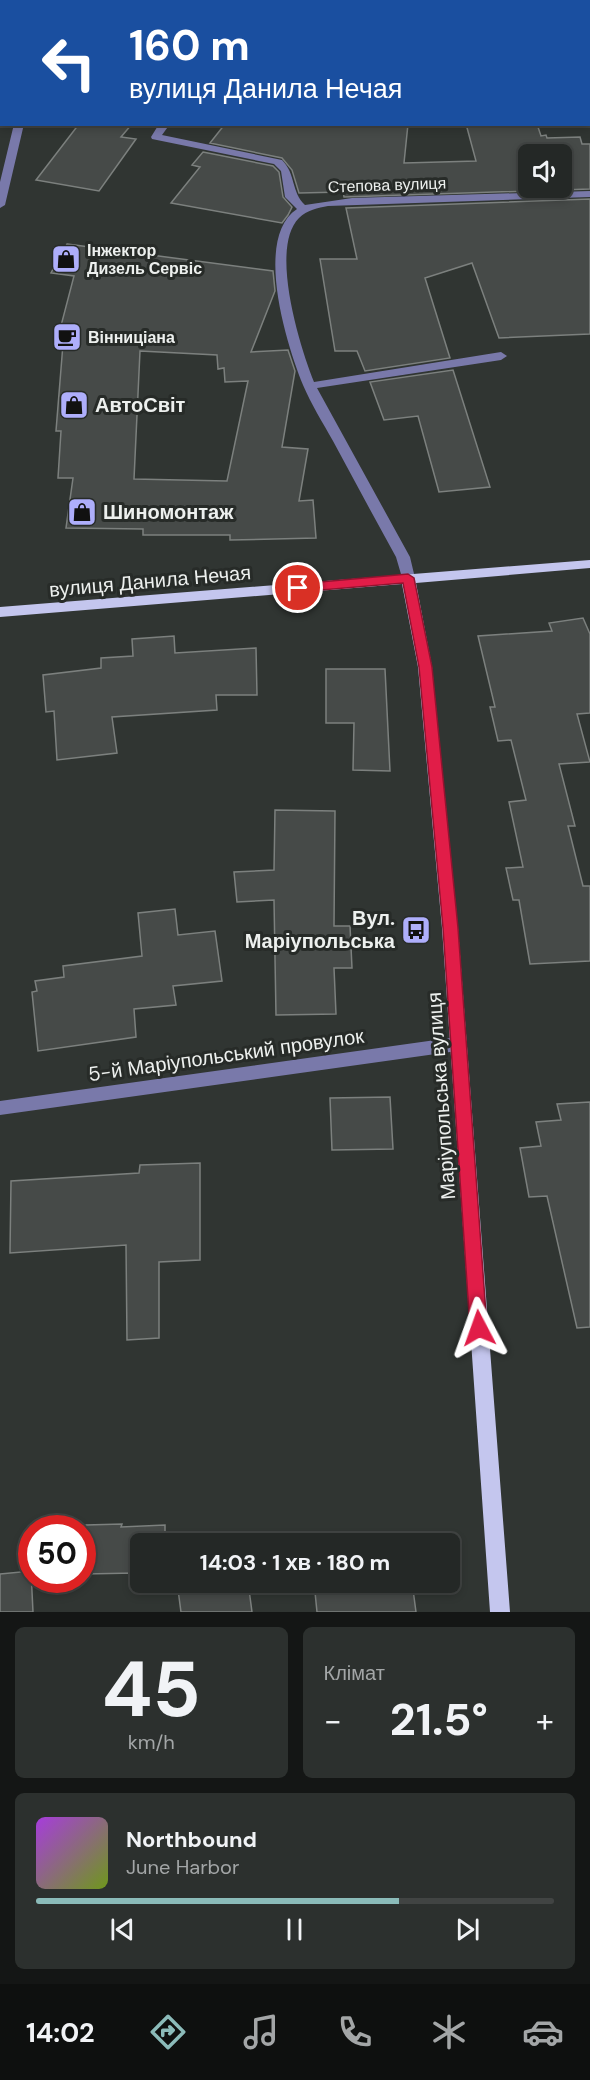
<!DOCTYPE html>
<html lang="uk">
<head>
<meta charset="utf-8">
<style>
  body { margin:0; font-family:"DM Sans",sans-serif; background:#2c302e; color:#f1f3f6; height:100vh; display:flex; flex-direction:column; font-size:22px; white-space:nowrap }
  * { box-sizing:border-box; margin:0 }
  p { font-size:20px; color:#a3a6a7 }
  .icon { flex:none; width:33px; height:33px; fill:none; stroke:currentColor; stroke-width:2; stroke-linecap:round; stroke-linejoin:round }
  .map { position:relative; height:1612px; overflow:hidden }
  .drawer { display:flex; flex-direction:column; gap:15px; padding:15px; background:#141615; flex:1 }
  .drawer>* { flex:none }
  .hud { position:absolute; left:0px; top:0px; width:591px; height:126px; box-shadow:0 3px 9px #0003,0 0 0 2px #414443; background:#1a4fa0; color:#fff; overflow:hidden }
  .fabs { position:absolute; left:518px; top:144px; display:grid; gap:12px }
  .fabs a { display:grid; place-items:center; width:54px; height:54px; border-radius:9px; background:#242826; box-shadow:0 3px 9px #0003,0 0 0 2px #414443; font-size:30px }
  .speed { position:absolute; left:18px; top:1515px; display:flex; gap:12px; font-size:30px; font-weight:700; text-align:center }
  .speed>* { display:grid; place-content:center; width:78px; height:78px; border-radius:50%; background:#242826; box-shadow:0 3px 9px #0003,0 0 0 2px #414443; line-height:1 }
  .speed .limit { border:9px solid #d22; background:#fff; color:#111 }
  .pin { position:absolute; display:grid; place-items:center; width:51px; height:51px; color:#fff; margin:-26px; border:3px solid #fff; border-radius:50%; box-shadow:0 2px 6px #0007 }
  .me { position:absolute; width:66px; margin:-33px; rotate:356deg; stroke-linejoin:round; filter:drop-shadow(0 0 4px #0008) }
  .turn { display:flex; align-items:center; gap:21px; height:126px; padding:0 30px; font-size:27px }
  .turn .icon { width:78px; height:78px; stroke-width:2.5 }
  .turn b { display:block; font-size:42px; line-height:51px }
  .big { font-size:45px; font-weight:700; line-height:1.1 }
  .drawer .card { flex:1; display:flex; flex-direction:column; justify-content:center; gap:9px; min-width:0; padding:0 21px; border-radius:9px; background:#2c302e }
  .drawer .dial { align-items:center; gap:0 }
  .dial b { font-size:78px; line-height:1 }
  .song { display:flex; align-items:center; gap:18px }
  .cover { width:72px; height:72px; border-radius:9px; background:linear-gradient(135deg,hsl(280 70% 55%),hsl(80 70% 35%)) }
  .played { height:6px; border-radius:3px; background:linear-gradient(90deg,#8bbbb9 70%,#414443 70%) }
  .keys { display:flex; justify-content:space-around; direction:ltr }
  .heat { display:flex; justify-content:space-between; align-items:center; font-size:33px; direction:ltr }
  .drawer .tiles { flex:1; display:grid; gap:15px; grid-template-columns:1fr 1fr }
  .card:last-child { grid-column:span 2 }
  .trip { position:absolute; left:130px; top:1533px; width:330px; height:60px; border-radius:9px; background:#242826; box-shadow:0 3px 9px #0003,0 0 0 2px #414443; font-weight:700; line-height:60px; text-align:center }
  .dock { display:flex; height:96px; justify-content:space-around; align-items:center; background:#0e100f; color:#a3a6a7 }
  .dock .icon { width:42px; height:42px }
  .dock .active { color:#8bbbb9 }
  .dock b { font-size:27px; color:#f1f3f6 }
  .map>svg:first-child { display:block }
  .building { fill:#464a48; stroke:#7c807e; stroke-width:1.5; fill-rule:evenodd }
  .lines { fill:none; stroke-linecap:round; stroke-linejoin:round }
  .minor { fill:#7979aa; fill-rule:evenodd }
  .major { fill:#c4c6ee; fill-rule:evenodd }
  .route { fill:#e11d48; stroke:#92132f; stroke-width:1.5 }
  .labels { text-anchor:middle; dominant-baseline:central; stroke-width:6; stroke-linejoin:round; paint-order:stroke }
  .far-street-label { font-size:16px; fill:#edf0ee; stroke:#272b28 }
  .far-poi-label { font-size:16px; font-weight:bold; fill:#edf0ee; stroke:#272b28; text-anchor:start }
  .poi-label { font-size:20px; font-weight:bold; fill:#edf0ee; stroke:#272b28; text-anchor:start }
  .street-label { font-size:20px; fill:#edf0ee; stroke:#272b28 }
</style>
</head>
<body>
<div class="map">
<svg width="590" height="1612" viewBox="0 0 590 1612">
  <rect width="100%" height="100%" fill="#303532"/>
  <path class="building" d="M 79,124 L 132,124 L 121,137 L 136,139 L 99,191 L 36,180 Z
    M 225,124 L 408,124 L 404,163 L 476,161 L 466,124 L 537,124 L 541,136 L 546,135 L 547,138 L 580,137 L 582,144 L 590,144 L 590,189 L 344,197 L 343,192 L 299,193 L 292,170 L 282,158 L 210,143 ZM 528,154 L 561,154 L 561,188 L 528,188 Z
    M 203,152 L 273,166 L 279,172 L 283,197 L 292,207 L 288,215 L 282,223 L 171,203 L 200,167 L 192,165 Z
    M 590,199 L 590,334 L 499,338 L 472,263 L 425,278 L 450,358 L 365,371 L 357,351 L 335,351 L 320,259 L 357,259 L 346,208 Z
    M 67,244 L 273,271 L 275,291 L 251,352 L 288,350 L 295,371 L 282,447 L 308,449 L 299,501 L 313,500 L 316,538 L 230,540 L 230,535 L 143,535 L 143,529 L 66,528 L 73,478 L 58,478 L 61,431 L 56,431 L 63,344 L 57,341 L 74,276 L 51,273 ZM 140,351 L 217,355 L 218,369 L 224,368 L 225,382 L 248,381 L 227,481 L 134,479 Z
    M 453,370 L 490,487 L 439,492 L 418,416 L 384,420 L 370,382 Z
    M 583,618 L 590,634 L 590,713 L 577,714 L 590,762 L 559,764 L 575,826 L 568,826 L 583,886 L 590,886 L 590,961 L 530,964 L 519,900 L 513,900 L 506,868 L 523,867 L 509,802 L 526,800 L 511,740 L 498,741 L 490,707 L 495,707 L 478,636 L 552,631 L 549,623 Z
    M 174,636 L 175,653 L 256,648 L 257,695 L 216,695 L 217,710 L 112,717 L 117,753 L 57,760 L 54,711 L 46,712 L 43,675 L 101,668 L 101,658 L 133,656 L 132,639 Z
    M 326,669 L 385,669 L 390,771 L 353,770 L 354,723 L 326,723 Z
    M 275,810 L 335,811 L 334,926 L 350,926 L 352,968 L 334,968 L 336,1014 L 276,1015 L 274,900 L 237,902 L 234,872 L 274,870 Z
    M 175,909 L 178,935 L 215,931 L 222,981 L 173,986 L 176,1005 L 134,1009 L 136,1037 L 38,1051 L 32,992 L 37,991 L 35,981 L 64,977 L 63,966 L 142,956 L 138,913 Z
    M 390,1097 L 393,1149 L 332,1150 L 330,1098 Z
    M 590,1102 L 590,1327 L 577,1328 L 547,1196 L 529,1197 L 520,1148 L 541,1146 L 536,1122 L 561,1120 L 557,1104 Z
    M 200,1163 L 200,1260 L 159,1262 L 159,1338 L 127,1340 L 126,1245 L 10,1253 L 11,1181 L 139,1173 L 140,1165 Z
    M 122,1524 L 121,1527 L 165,1525 L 165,1544 L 141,1544 L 141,1579 L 135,1579 L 135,1573 L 84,1574 L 86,1525 Z
    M 31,1571 L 33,1612 L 0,1612 L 0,1574 Z
    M 177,1582 L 248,1582 L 252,1612 L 181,1612 Z
    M 314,1582 L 412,1582 L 416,1612 L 317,1612 Z"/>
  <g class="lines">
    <path class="minor" d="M 49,0 L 59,0 L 59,2 L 49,2 Z
      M 590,0 L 590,7 L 590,2 L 586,2 Z
      M 0,21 L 2,21 L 2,27 L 0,27 Z
      M 14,124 L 24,124 L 5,205 L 0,208 L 0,182 Z
      M 159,124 L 170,124 L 162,135 L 282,160 C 296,174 291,192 305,205 L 352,198 L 590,191 L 590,197 L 328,206 C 318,208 307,210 299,218 C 269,248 300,347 314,382 L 501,352 L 507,356 L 501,360 L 317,388 L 410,557 L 415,578 L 413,581 L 403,581 L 396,557 C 375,519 354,480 333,441 C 323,423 311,404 303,385 C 287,346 253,238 297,209 L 285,197 L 281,171 L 274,164 L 152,139 L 151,137 Z
      M 457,1037 L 463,1039 L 465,1044 L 463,1049 L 457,1051 L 0,1115 L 0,1101 Z"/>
    <path class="major" d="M 590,560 L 590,568 L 416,583 L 432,667 L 458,928 L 510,1612 L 490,1612 L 442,928 L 418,667 L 402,584 L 0,617 L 0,607 Z"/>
  </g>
  <path class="route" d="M 408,574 L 414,578 L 432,667 L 458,928 L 487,1328 L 485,1333 L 479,1335 L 473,1333 L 470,1328 L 443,928 L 419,667 L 403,583 L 298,592 L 292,588 L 298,584 Z"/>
  <defs>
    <g id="shop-square" transform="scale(1.5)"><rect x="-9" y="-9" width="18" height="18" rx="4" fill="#aeaefb" stroke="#272b28"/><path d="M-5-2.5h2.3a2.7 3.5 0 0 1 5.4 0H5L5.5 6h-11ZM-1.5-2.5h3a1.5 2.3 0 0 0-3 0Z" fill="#111"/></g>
    <g id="cafe-square" transform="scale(1.5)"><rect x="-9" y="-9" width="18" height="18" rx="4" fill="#aeaefb" stroke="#272b28"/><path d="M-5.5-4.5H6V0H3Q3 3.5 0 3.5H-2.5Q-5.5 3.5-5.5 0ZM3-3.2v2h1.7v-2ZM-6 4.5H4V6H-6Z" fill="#111"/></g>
    <g id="bus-square" transform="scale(1.5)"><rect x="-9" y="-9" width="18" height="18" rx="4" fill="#aeaefb" stroke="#272b28"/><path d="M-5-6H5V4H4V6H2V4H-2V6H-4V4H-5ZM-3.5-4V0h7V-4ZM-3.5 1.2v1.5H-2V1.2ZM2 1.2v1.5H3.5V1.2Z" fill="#111"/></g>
  </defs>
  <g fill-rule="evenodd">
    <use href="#shop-square" x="66" y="259"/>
    <use href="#cafe-square" x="67" y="337"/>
    <use href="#shop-square" x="74" y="405"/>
    <use href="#shop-square" x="82" y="512"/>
    <use href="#bus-square" x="416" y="930"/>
  </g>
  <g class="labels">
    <g class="far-street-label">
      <text transform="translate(387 185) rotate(-2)">Степова вулиця</text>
    </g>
    <g class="far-poi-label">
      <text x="87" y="250">Інжектор<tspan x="87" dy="18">Дизель Сервіс</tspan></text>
      <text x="88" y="337">Вінниціана</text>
    </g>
    <g class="poi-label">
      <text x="95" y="405">АвтоСвіт</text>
      <text x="103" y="512">Шиномонтаж</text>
      <text x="395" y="918" text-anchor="end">Вул.<tspan x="395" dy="23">Маріупольська</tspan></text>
    </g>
    <g class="street-label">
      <text transform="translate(150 581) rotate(-5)">вулиця Данила Нечая</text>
      <text transform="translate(226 1055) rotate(-8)">5-й Маріупольський провулок</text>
      <text transform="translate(441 1096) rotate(-94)">Маріупольська вулиця</text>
    </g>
  </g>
</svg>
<div class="fabs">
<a><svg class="icon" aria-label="sound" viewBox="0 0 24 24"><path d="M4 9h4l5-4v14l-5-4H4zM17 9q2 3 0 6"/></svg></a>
</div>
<div class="speed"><div class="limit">50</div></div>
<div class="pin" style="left:298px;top:588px;background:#d93025"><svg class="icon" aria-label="arrive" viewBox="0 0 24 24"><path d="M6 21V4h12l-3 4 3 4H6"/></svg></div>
<svg class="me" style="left:479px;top:1328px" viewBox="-20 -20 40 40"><path d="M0-17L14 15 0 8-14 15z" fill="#e11d48" stroke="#fff" stroke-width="4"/></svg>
<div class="trip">14:03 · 1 хв · 180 m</div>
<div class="hud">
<div class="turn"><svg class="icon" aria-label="left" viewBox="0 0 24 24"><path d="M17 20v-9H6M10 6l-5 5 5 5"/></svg><div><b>160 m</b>вулиця Данила Нечая</div></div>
</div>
</div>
<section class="drawer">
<div class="tiles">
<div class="card dial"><b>45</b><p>km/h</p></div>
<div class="card"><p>Клімат</p>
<div class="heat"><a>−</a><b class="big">21.5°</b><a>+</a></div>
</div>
<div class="card">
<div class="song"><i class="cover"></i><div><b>Northbound</b><p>June Harbor</p></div></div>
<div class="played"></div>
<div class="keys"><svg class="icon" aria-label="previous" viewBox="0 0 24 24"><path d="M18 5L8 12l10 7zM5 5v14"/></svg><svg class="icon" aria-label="pause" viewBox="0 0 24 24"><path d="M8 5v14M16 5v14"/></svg><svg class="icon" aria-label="next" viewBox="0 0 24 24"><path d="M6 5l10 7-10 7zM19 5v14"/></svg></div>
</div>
</div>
</section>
<nav class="dock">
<b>14:02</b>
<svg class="icon active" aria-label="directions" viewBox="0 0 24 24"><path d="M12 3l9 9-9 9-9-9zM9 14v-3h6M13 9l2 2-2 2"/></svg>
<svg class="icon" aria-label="music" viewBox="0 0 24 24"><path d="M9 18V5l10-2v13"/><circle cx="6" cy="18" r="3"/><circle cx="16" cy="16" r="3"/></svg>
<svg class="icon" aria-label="phone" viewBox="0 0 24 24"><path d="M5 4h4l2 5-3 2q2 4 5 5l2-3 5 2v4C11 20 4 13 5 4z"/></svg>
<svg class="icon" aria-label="climate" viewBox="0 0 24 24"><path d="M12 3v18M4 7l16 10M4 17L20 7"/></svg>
<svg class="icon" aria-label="car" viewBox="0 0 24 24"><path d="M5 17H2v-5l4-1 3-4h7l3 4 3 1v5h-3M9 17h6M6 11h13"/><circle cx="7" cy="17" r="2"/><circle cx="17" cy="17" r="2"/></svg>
</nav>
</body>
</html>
